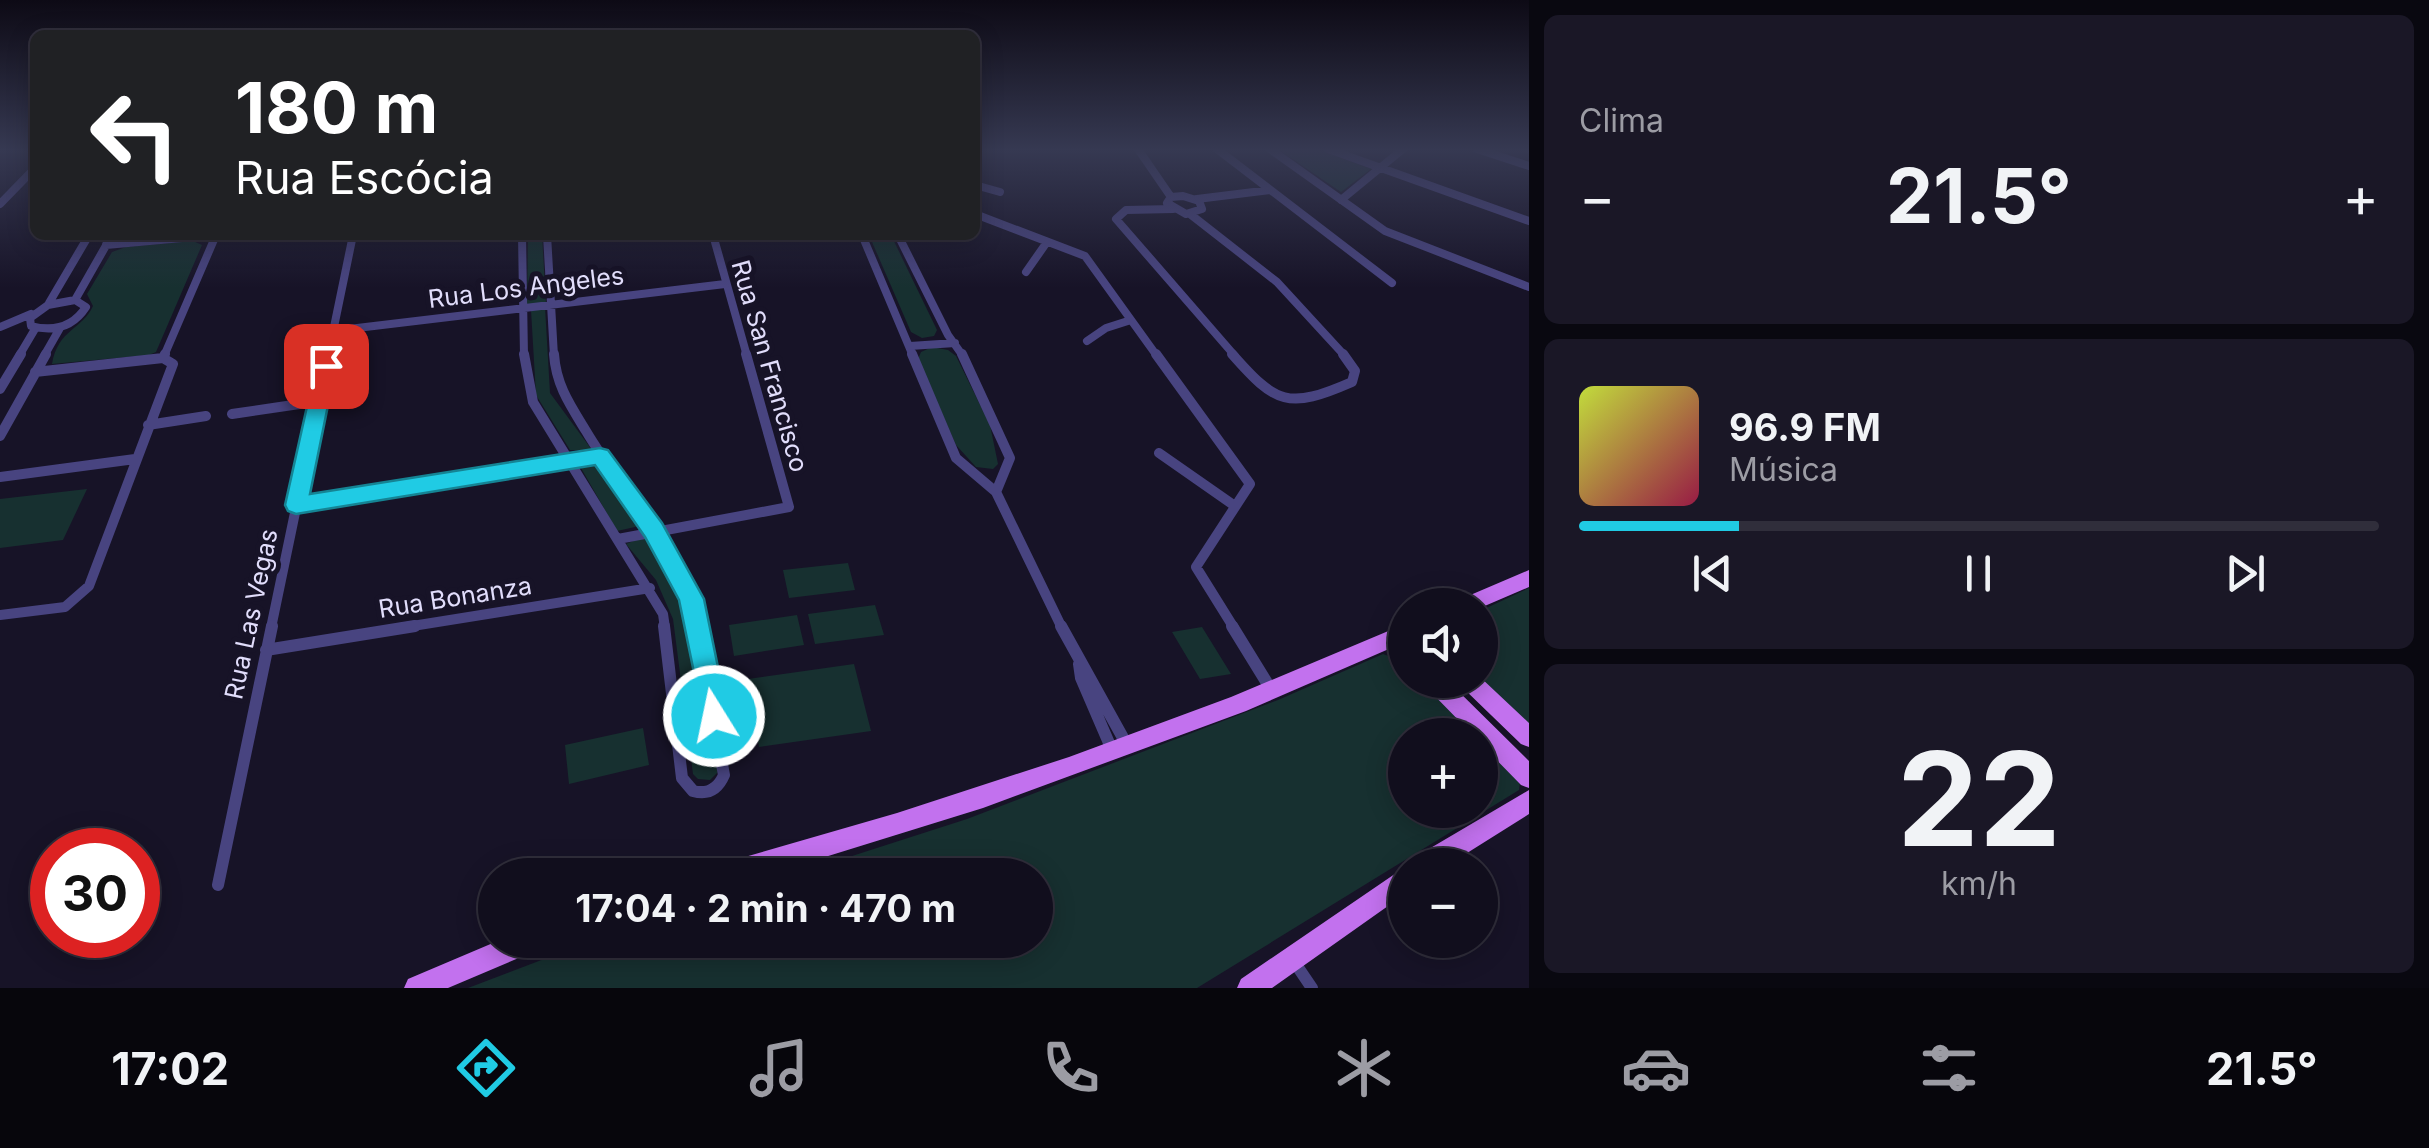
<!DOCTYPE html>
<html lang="pt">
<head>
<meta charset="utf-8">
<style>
  body { margin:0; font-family:Inter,sans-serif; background:#1a1726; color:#f1f3f6; height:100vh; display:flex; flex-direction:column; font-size:38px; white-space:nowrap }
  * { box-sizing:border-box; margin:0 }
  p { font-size:32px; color:#9c9ca4 }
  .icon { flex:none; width:55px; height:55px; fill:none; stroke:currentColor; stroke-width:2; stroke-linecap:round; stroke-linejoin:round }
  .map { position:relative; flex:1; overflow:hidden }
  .drawer { display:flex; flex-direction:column; gap:15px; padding:15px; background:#090810; width:900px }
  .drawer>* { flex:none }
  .guide { position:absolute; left:30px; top:30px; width:950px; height:210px; border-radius:15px; box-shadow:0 5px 25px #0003,0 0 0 2px #302e3b; background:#202124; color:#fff; overflow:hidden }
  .buttons { position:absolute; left:1388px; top:588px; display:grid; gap:20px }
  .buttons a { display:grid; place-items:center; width:110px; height:110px; border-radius:50%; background:#110e1d; box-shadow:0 5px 25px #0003,0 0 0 2px #302e3b; font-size:50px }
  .speed { position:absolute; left:30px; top:828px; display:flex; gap:20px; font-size:50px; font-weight:700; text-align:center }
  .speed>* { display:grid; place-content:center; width:130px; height:130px; border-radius:50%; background:#110e1d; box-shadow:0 5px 25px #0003,0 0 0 2px #302e3b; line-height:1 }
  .speed .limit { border:15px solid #d22; background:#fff; color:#111 }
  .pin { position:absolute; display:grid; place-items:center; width:85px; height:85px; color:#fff; margin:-42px; border-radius:20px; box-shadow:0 5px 15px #0006 }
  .me { position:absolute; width:110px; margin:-55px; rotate:350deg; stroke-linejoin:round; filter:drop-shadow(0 0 8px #0008) }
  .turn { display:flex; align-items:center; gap:35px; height:210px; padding:0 40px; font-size:45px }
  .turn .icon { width:130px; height:130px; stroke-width:2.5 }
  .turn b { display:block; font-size:70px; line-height:85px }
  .big { font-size:75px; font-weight:700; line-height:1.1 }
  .drawer .widget { flex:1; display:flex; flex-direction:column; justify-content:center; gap:15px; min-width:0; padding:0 35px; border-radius:15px; background:#1a1726 }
  .drawer .dial { align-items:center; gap:0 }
  .dial b { font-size:130px; line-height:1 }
  .song { display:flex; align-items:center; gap:30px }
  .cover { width:120px; height:120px; border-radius:15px; background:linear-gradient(135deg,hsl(70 70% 55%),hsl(340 70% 35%)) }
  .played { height:10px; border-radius:5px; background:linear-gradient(90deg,#20cbe4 20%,#302e3b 20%) }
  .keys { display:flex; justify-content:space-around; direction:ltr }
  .heat { display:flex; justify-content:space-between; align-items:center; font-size:55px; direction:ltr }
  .trip { position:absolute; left:478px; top:858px; width:575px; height:100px; border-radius:50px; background:#110e1d; box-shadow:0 5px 25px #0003,0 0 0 2px #302e3b; font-weight:700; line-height:100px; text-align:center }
  .menu { display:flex; height:160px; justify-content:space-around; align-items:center; background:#07060c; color:#9c9ca4 }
  .menu .icon { width:70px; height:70px }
  .menu .active { color:#20cbe4 }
  .menu b { font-size:45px; color:#f1f3f6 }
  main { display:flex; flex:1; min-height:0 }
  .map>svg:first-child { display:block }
  .green { fill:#173030 }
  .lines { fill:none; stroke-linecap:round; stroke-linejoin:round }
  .minor-far2 { stroke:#484480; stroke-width:8 }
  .minor-far1 { stroke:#484480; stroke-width:10 }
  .minor { stroke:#484480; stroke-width:12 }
  .primary { fill:#c271ee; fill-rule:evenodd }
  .route { fill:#20cbe4; stroke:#158494; stroke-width:2.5 }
  .labels { text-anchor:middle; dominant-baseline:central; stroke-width:10; stroke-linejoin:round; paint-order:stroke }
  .street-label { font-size:25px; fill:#e1ddfb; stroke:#171327 }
</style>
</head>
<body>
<main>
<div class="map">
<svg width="1529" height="988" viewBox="0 0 1529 988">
  <rect width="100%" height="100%" fill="#171327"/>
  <path class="green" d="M 1278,149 L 1316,149 L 1371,169 L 1341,192 Z
    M 528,235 L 542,235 L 546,303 L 527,305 Z
    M 869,235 L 891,235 L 937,330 L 934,336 L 922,338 L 911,332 Z
    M 193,241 L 202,245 L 156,352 L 149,355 L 52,364 C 58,329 82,330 93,306 L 87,294 L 112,252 L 126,247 Z
    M 545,307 L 550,393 L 592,450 L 570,450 L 536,395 L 531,310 Z
    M 932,347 L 948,350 L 956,356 L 990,425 L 998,464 L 993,469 L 976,467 L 956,445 L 918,359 L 921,352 Z
    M 601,463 L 644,525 L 617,531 L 581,468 Z
    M 87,489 L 63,540 L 0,548 L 0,499 Z
    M 650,534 L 686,601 L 718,772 L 710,780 L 698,779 L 693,774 L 673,619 L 656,580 L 626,544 Z
    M 848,563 L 855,590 L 789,598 L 783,570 Z
    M 1529,588 L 1529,732 L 1480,680 L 1480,611 Z
    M 875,605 L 884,635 L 815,644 L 808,614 Z
    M 797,615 L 804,645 L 734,656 L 729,625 Z
    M 1202,627 L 1231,674 L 1200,679 L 1172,632 Z
    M 1383,654 L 1405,662 L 1405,680 L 1422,680 L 1475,735 L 1405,735 L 1405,810 L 1480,810 L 1480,740 L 1520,782 L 1519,790 L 1197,988 L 468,988 L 594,940 L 1035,940 L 1035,875 L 793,875 L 967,819 L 1278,700 Z
    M 854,664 L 871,731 L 759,747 L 748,679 Z
    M 643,728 L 649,765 L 569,784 L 565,745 Z"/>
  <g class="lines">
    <path class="minor-far2" d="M 1138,149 L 1171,197
      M 1217,149 L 1392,283
      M 1270,149 L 1385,231 L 1529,287
      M 1328,149 L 1529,221
      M 1477,149 L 1529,166
      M 975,185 L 1000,192
      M 1183,196 L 1199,201 L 1202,209 L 1186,214 L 1167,203 L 1171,197 Z
      M 1197,199 L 1270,190
      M 1341,200 L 1403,149
      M 0,204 L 35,168
      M 1173,209 L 1126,210 L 1116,219 L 1235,356
      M 975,214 L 1085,256 L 1157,356
      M 1190,214 L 1277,282 L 1345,356
      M 522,235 L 524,356
      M 547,235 L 554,356
      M 713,235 L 747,356
      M 862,235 L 913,356
      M 898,235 L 948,335 L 963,356
      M 106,245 L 215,235
      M 1026,272 L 1047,242
      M 75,300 L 86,307 C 73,327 54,332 31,326 L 30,318 L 48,305 Z
      M 75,300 L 112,235
      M 49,303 L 89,235
      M 0,327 L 31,314
      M 332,331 L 725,284
      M 1087,341 L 1106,328 L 1131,320
      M 910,346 L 955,343
      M 19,356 L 35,329
      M 44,356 L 60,328
      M 164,356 L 216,235
      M 328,356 L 353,235"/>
    <path class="minor-far1" d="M 524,354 L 533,402 L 663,614 L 665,628
      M 554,354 C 556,385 570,405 586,431 C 624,495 683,554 697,628
      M 912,354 L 956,458 L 996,492 L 1062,628
      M 962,354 L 1010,458 L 996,492
      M 1156,354 L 1250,484 L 1196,567 L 1234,628
      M 1232,354 C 1276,404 1288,410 1352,382 L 1355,371 L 1343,354
      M 35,372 L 163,358
      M 0,389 L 21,354
      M 232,414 L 320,401
      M 148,425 L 206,416
      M 0,436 L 46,354
      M 1159,453 L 1235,506
      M 0,477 L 135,459
      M 296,505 L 601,456
      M 618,539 L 789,507 L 746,354
      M 0,615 L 65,607 L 89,586 L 173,364 L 163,358 L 165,354
      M 271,628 L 328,354
      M 400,628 L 650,588"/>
    <path class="minor" d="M 664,626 L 682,778 L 693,791 C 708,795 718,789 724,775 L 696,626
      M 1061,626 L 1127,745
      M 1232,626 L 1272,691
      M 266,650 L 415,626
      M 1079,664 L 1081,678 L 1112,750
      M 218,885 L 272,626
      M 1293,960 L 1312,988"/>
    <path class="primary" d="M 1529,570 L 1529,587 L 1480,608 L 1480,605 L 1458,605 L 1461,599 Z
      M 1405,624 L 1405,642 L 1246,711 L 983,808 L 767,875 L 712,875 L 715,866 L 724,863 L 897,813 L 1069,757 L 1231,697 Z
      M 1480,677 L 1529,723 L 1529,747 L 1521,744 L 1462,687 L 1459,680 L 1480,680 Z
      M 1423,680 L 1447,680 L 1529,761 L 1529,788 L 1521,785 L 1480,743 L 1480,735 L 1473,735 L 1426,687 Z
      M 1529,790 L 1529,814 L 1448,865 L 1414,865 L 1417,856 Z
      M 1405,867 L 1405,894 L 1272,988 L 1237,988 L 1241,979 Z
      M 500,940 L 544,940 L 540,949 L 448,988 L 404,988 L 408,979 Z"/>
  </g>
  <linearGradient id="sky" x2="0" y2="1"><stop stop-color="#0d0a15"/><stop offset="0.52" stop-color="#363952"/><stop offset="1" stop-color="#363952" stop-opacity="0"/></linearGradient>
  <rect width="1529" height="288" fill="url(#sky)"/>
  <path class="route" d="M 326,360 L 336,366 L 310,494 L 600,448 L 608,450 L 662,523 L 704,599 L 728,716 L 724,726 L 714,729 L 705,726 L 679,600 L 645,537 L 595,465 L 296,514 L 288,511 L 285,505 L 316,366 Z"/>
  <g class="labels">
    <g class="street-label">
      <text transform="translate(526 287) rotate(-7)">Rua Los Angeles</text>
      <text transform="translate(770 366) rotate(74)">Rua San Francisco</text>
      <text transform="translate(455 597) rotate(-9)">Rua Bonanza</text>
      <text transform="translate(251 614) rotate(-78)">Rua Las Vegas</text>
    </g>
  </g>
</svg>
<div class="buttons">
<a><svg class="icon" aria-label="sound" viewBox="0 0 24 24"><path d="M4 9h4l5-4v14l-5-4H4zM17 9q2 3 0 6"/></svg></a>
<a>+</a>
<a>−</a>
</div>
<div class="speed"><div class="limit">30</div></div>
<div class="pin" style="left:326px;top:366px;background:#d93025"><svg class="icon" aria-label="arrive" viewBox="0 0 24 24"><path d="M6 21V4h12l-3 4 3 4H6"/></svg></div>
<svg class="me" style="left:714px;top:716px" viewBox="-20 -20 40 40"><circle r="17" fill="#20cbe4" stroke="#fff" stroke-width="3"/><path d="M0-11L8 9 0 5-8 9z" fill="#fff"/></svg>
<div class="trip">17:04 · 2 min · 470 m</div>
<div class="guide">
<div class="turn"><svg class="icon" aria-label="left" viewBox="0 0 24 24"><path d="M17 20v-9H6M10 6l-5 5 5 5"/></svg><div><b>180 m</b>Rua Escócia</div></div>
</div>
</div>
<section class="drawer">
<div class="widget"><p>Clima</p>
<div class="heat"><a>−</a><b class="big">21.5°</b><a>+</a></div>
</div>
<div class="widget">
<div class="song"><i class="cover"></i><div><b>96.9 FM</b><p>Música</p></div></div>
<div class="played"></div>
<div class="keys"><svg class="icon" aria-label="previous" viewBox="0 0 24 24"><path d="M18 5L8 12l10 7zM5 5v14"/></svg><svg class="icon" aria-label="pause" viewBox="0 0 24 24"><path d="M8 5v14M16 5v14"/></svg><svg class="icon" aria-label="next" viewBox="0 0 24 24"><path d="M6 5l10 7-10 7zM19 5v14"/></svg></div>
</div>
<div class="widget dial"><b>22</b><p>km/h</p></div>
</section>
</main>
<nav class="menu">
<b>17:02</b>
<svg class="icon active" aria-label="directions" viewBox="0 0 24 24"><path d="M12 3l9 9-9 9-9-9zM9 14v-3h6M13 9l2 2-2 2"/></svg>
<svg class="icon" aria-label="music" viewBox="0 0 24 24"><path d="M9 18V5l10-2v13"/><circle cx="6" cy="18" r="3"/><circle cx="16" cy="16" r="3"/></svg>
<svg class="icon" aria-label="phone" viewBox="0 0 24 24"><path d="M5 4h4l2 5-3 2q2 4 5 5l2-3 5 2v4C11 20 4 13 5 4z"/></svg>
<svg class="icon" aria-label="climate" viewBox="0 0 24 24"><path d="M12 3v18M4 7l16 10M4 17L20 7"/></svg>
<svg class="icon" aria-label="car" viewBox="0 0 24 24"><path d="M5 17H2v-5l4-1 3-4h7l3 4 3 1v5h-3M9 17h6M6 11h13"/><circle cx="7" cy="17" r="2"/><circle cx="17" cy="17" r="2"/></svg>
<svg class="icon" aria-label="filters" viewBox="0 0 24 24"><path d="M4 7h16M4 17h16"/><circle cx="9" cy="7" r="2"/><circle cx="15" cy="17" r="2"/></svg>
<b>21.5°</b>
</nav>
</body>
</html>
